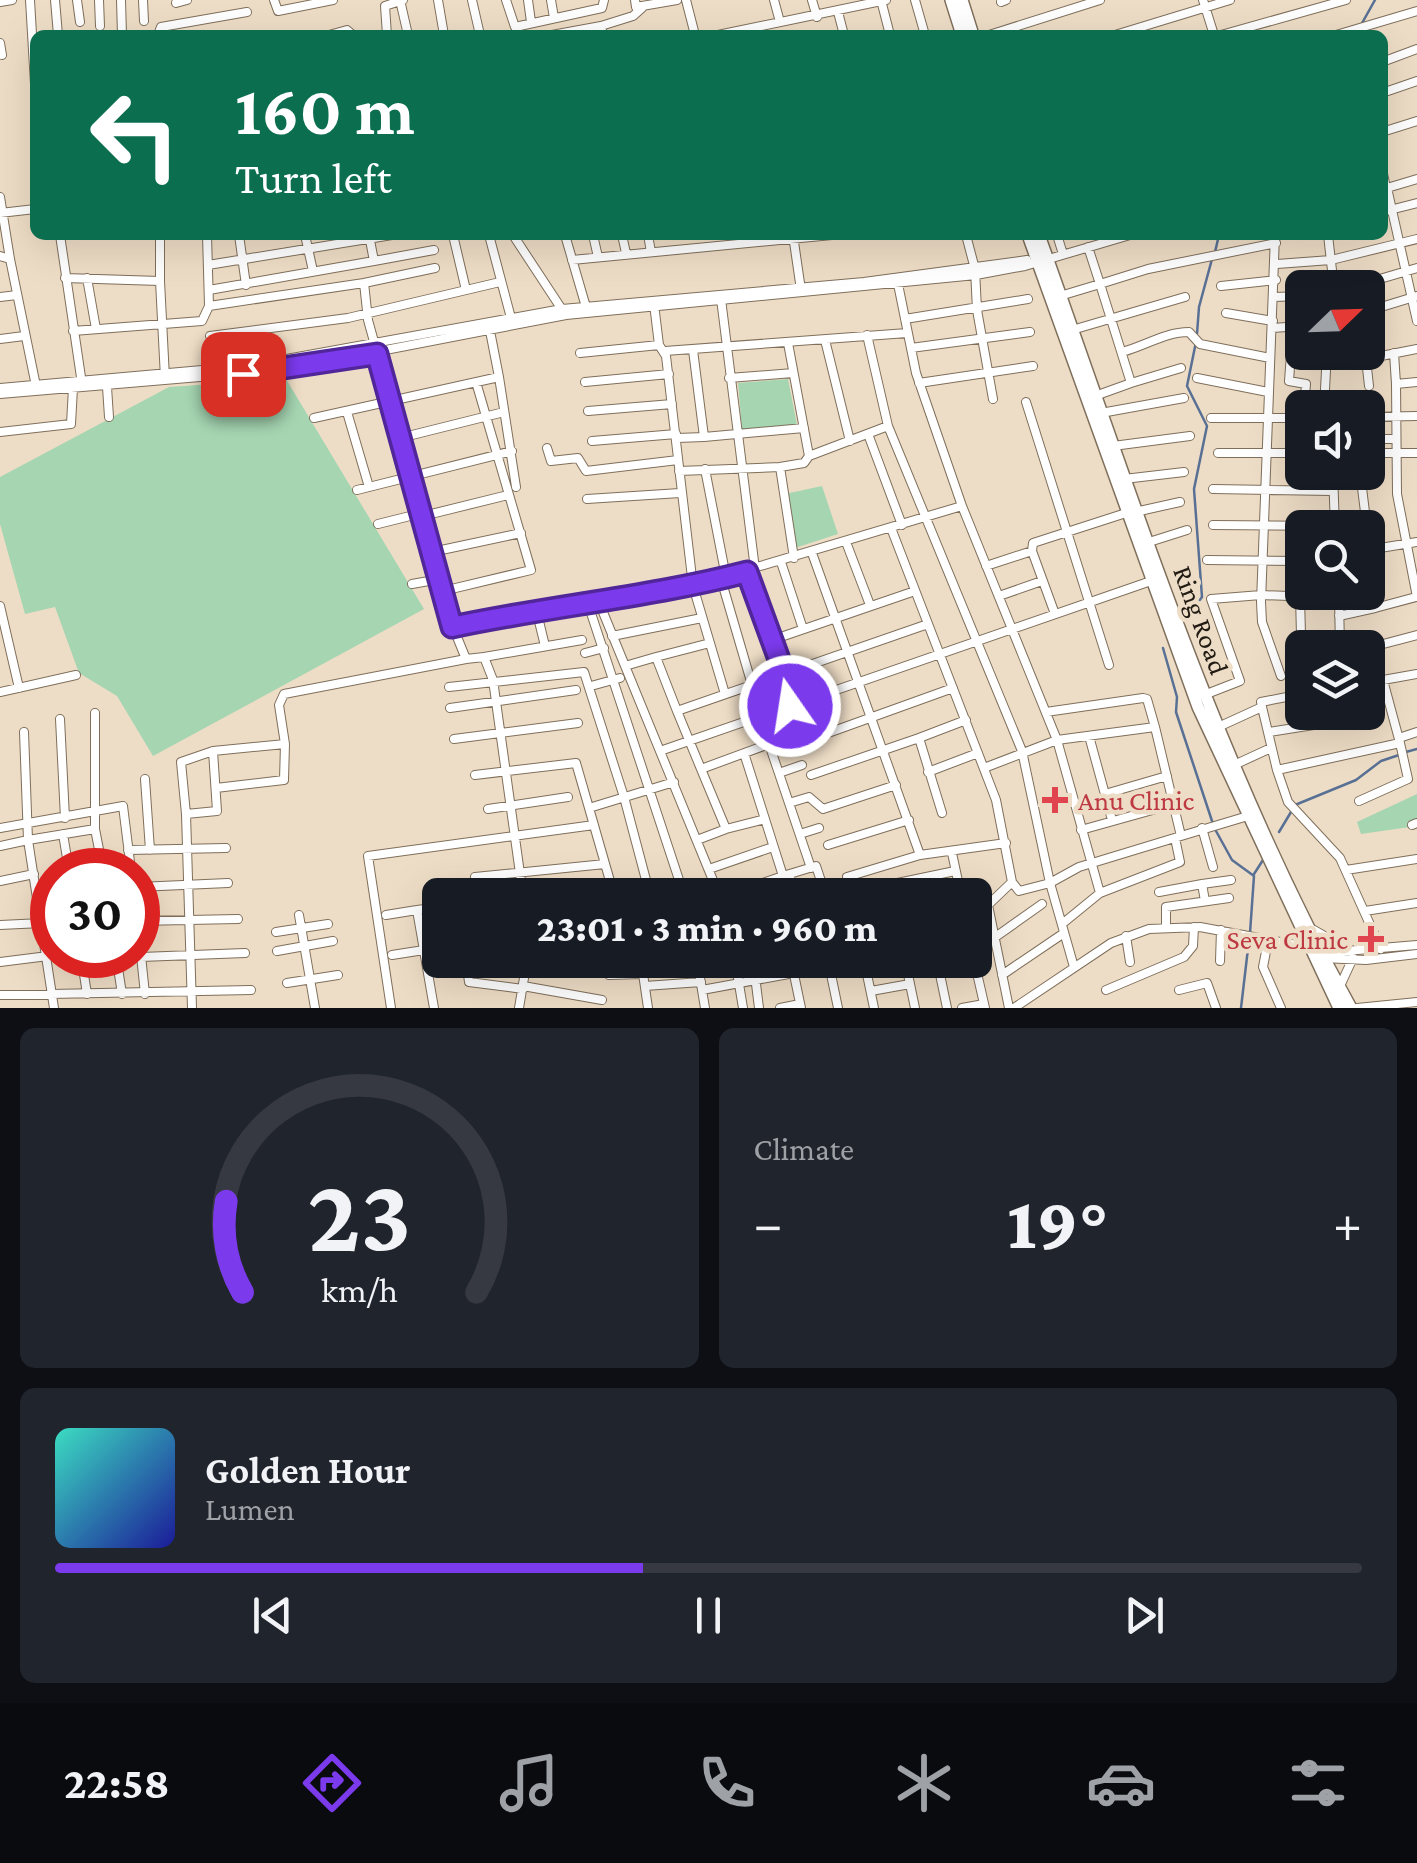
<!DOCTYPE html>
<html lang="en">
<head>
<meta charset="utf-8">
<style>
  body { margin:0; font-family:"Crimson Pro",serif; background:#20242c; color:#f1f3f6; height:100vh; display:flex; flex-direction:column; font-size:38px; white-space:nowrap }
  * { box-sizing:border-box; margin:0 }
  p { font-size:32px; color:#9ea1a6 }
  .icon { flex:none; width:55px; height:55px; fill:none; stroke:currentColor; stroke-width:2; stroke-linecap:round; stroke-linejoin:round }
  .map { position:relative; height:1008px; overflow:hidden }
  .side { display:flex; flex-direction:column; gap:20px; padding:20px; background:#0d0f14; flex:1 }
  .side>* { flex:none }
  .top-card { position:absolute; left:30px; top:30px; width:1358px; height:210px; border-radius:15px; box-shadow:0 10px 40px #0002; background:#0b6e4f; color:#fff; overflow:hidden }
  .needle { width:65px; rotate:67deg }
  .fabs { position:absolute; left:1285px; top:270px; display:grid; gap:20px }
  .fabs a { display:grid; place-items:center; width:100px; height:100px; border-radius:15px; background:#171b24; box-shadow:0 10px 40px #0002; font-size:50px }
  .speed { position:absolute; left:30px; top:848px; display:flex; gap:20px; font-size:50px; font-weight:700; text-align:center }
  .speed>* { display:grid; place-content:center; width:130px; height:130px; border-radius:50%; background:#171b24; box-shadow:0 10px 40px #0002; line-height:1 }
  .speed .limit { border:15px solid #d22; background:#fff; color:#111 }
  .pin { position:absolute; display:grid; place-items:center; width:85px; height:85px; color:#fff; margin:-42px; border-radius:20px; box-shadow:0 5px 15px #0006 }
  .me { position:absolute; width:110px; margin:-55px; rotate:347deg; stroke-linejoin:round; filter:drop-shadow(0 0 8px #0008) }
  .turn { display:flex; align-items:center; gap:35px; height:210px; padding:0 40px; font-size:45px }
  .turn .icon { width:130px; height:130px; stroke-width:2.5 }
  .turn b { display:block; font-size:70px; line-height:85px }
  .big { font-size:75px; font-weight:800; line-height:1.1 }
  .side .card { flex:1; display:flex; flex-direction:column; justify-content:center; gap:15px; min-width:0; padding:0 35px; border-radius:15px; background:#20242c }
  .side .dial { align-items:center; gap:0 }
  .dial svg { height:260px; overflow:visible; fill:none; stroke:#363941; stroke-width:7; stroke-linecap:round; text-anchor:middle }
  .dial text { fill:#f1f3f6; stroke:none }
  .song { display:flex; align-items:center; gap:30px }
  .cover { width:120px; height:120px; border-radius:15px; background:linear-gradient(135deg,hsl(170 70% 55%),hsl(240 70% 35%)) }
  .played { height:10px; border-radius:5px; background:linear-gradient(90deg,#7c3aed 45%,#363941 45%) }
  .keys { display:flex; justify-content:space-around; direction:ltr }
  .heat { display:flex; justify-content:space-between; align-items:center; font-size:55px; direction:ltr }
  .side .tiles { flex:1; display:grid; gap:20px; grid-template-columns:1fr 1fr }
  .card:last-child { grid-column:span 2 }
  .trip { position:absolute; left:422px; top:878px; width:570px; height:100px; border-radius:15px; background:#171b24; box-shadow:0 10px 40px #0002; font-weight:800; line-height:100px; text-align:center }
  .menu { display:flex; height:160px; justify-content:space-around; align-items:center; background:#090b0e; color:#9ea1a6 }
  .menu .icon { width:70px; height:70px }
  .menu .selected { color:#7c3aed }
  .menu b { font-size:45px; color:#f1f3f6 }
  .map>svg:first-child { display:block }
  .green { fill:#a5d5b1 }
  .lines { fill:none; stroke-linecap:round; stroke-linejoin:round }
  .stream { stroke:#597095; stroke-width:2.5 }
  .minor-casing { stroke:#7f6f5b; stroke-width:10 }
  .highway-casing { stroke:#7f6f5b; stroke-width:14 }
  .minor { stroke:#fff; stroke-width:8 }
  .highway { stroke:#fff; stroke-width:11 }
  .route-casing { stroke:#51269a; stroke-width:25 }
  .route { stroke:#7c3aed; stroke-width:18 }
  .health-dot { fill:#e0444e; stroke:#eeddc6; stroke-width:4 }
  .labels { text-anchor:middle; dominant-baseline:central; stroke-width:9; stroke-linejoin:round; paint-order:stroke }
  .street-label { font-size:28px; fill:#211b13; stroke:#eeddc6 }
  .health-label { font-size:28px; fill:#be3a42; stroke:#eeddc6; text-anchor:start }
</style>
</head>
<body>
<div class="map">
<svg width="1417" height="1008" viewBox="0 0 1417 1008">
  <rect width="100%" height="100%" fill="#eeddc6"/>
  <path class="green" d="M 286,379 L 424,609 L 153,756 L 117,696 L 79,673 L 55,607 L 25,614 L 0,524 L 0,477 L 169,387 Z
    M 788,379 L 797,425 L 742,430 L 738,383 Z
    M 822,486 L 838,534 L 795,548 L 785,494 Z
    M 1417,794 L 1417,826 L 1361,834 L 1357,822 Z"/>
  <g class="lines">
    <path class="stream" d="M 1361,25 L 1375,0
      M 1215,252 L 1219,235
      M 1197,334 L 1199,307 L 1212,259
      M 1186,618 L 1202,597 L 1194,489 L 1207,426 L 1187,386 L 1196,342
      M 1163,648 L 1177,697 L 1176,712 L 1213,824
      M 1406,752 L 1417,749
      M 1295,805 L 1356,780 L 1381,761 L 1399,755
      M 1216,831 L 1232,860 L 1254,876 L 1250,933
      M 1279,832 L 1291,812
      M 1254,874 L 1263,860
      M 1241,1008 L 1249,940"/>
    <g class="minor-casing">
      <path id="minor" d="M 30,0 L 35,84
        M 55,0 L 58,35
        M 77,0 L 80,22
        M 99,0 L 100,26
        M 121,0 L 122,35
        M 143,0 L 144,21
        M 274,0 L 278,11 L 333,0
        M 400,0 L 408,35
        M 438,0 L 444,35
        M 472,0 L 480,35
        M 506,0 L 515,27 L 602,8 L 604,0
        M 528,0 L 531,22
        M 551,0 L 554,18
        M 635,0 L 636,7 L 677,0
        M 686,0 L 695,35
        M 774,0 L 780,22
        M 812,0 L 817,17
        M 881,0 L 890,35
        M 915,0 L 925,35
        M 1203,0 L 1214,35
        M 0,2 L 12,0
        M 1001,2 L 1006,0
        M 176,3 L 187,0
        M 838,12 L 844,35
        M 601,26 L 633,16 L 642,8
        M 158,35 L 161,27 L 247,12
        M 329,35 L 347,30 L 353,35
        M 387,35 L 385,6 L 403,0
        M 552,35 L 601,26 L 603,35
        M 718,35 L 886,0
        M 989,35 L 1100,0
        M 1115,35 L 1230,0
        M 1221,35 L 1346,0
        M 1336,35 L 1417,11
        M 0,43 L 2,55
        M 1382,62 L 1417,49
        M 1382,93 L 1417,81
        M 1382,132 L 1417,121
        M 1382,169 L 1386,188
        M 1417,179 L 1387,188 L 1417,321
        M 0,197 L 10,259
        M 1382,212 L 1417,203
        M 0,213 L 35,209
        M 60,235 L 82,384
        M 239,235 L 246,285
        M 305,235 L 313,271
        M 453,235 L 466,290
        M 489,235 L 511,318
        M 513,235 L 563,311
        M 565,235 L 586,307
        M 593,235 L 598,257
        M 622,235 L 626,253
        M 648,235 L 651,252
        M 793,235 L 801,290
        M 966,235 L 975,269 L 977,310 L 993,399
        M 1057,235 L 1063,254
        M 1275,235 L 1261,602 L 1262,622 L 1281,676
        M 1328,235 L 1334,288
        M 1088,247 L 1100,284 L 1148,269 L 1276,243
        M 0,256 L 10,259 L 36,386
        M 572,260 L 832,235
        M 374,261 L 434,250
        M 1277,264 L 1331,260 L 1417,239
        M 208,265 L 392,235
        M 65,278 L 160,281 L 160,235
        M 87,278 L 96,329
        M 160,281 L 165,378
        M 364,283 L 435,268
        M 1221,286 L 1276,280
        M 1349,288 L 1417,268
        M 209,290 L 374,261 L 369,235
        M 1060,296 L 1100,284 L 1131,383 L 1181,368
        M 0,297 L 17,295
        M 1274,297 L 1302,296
        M 1300,297 L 1302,324
        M 721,299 L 755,569
        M 654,304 L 659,345 L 666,356 L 693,586 L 962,506 L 916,373 L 898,284
        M 209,306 L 364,283 L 368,320 L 453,627 L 466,659 L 484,657 L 493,680 L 523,895
        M 1368,311 L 1417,296
        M 1226,313 L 1273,321
        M 905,319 L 1028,299
        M 1293,327 L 1289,381 L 1306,384 L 1304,408
        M 1272,328 L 1302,326
        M 1072,330 L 1185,297
        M 73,331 L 202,321 L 209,306 L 207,235
        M 867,335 L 888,426 L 1022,751 L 1050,883 L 1019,891 L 1012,882
        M 210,336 L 348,318 L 500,282
        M 0,339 L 24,336
        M 825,340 L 850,441
        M 788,343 L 809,456
        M 911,348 L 1030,332
        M 693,350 L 704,437 L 804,428
        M 665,351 L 907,333
        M 1122,352 C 1145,346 1165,332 1189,332 L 1200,344 L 1270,358
        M 580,353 L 659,345
        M 1394,353 L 1396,384
        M 499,377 L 516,487
        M 729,378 L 793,373
        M 1197,378 L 1268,392
        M 585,382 L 669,374
        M 1417,382 L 1396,384 L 1397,494 L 1417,597
        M 919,383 L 1033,366
        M 1369,386 L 1366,359 L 1417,349
        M 107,387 L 109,417
        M 0,388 L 247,366 L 562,309 L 864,282 L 1027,260
        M 0,394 L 282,370 L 566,315 L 976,275 L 1025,266 L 1130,235
        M 1095,396 L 1131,383
        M 1026,402 L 1109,665
        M 1324,408 L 1327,352
        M 588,411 L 672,404
        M 347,412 L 369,487
        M 1101,413 L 1184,398
        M 1368,417 L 1417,416
        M 314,418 L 499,377 L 490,331
        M 1211,418 L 1302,418
        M 0,432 L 71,424 L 73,388
        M 868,434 L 902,525
        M 400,438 L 504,412
        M 677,438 L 704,437
        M 1368,439 L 1395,439
        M 592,441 L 676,434
        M 1113,446 L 1190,436
        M 547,448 L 551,461 L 578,458 L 586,471 L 678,460
        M 1218,453 L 1302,453
        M 1302,453 L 1302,435
        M 1368,453 L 1417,453
        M 705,469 L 726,577
        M 679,471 L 780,467
        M 1333,472 L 1335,528
        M 1360,472 L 1367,528
        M 1124,479 L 1184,472
        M 1213,489 L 1333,491
        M 357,490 L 512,451
        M 587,499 L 680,493
        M 962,506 L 1057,740 L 1155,727 L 1181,836 L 1079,867 L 1050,883 L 1074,967
        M 1135,512 L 1180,502
        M 423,516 L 508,495
        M 378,524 L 422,513
        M 1213,525 L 1335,526
        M 891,528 L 996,800 L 1012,882 L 988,905 L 1009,1008
        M 1368,531 L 1375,608 L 1416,597
        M 846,542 L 870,605
        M 1146,543 L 1187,530
        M 1368,550 L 1417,542
        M 432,552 L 521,533
        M 812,553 L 920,855 L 1006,843
        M 794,558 L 780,467 L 804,463 L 809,456 L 888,426
        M 1207,560 L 1302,561
        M 781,562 L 803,629
        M 986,566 L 1032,551
        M 721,579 L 752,685
        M 412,584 L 440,579
        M 443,591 L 531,570 L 476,382
        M 999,596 L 1042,581
        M 1300,597 L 1302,672
        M 1339,598 L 1340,648
        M 587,601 L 684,895
        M 0,606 L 19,688
        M 536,609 L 545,646
        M 1055,614 L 1032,551 L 1033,543 L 1126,513
        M 1339,616 L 1375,608
        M 453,627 L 591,601
        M 612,636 L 702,618
        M 772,640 L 915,591
        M 1368,648 L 1417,635
        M 585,653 L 604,648
        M 484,657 L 582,640
        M 656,657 L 710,643
        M 625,666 L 656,657 L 677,711
        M 591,686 L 620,678
        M 449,687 L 584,672 L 624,797 L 650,895
        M 0,692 L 76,675
        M 1204,695 L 1240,681 L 1211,599 L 1261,595 L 1339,598 L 1338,592
        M 1262,707 L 1277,770
        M 450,708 L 576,690
        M 1046,712 L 1143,698 L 1147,699 L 1155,727
        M 95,713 L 95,829
        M 60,719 L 65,818
        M 1216,728 L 1262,707 L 1261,702 L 1302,694
        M 1269,732 L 1370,716
        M 799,733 L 803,742 L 953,688
        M 1089,736 L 1112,820
        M 919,738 L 966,720
        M 1399,738 L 1417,732
        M 454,739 L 578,723
        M 769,744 L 811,868
        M 660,751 L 1151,581
        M 744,753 L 783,876 L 816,866 L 822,884 L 815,895
        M 1234,765 L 1271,748
        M 984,768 L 1057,740 L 1100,893
        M 701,769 L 677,711 L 928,624
        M 928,772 L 978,753
        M 779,773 L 802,765
        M 475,775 L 576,763 L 589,808
        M 811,775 L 919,738 L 942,813
        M 145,779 L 150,850
        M 216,788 L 284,780 L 285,744
        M 1105,794 L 1167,776
        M 1359,801 L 1408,779 L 1400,743
        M 789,803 L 809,797 L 823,809 L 896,785
        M 488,809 L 568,797
        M 186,814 L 181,762 L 213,751
        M 1412,825 L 1417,823
        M 0,828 L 123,806 L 131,870
        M 1202,828 L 1213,867
        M 726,829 L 765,819
        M 1081,830 L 1174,804
        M 63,834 L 69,870
        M 800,834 L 819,828
        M 1181,836 L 1248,816
        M 697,840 L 726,829 L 701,769 L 799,733 L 784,673 L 747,571
        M 828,845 L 909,820
        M 0,846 L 28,840 L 24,732
        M 128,850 L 226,848
        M 952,853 L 961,895
        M 709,869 L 773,847
        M 1346,870 L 1417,859
        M 789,874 L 795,895
        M 475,877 L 605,864
        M 921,878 L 924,895
        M 0,881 L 34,874
        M 138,887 L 228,883
        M 1159,892 L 1202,884
        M 614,895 L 589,808 L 674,782
        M 719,895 L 598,600 L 693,586 L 725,694
        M 728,895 L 783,876
        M 851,895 L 847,877 L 920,855
        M 890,895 L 888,885 L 955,871
        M 1205,901 L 1202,884 L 1231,880
        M 1365,911 L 1417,903
        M 299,915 L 315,1008
        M 386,915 L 417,910
        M 138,921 L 238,919
        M 1062,924 L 1100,893 L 1180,862 L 1175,838
        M 0,925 L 42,923
        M 138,927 L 145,994
        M 1166,928 L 1166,907 L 1229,898
        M 1314,930 L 1349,950
        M 276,932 L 328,924
        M 1126,936 L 1130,962
        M 994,938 L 1042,904
        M 1268,941 L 1263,967 L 1281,1008
        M 1381,949 L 1340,858 L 1288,802 L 1277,770 L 1400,743 L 1383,680 L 1417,674
        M 277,951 L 333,941
        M 81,955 L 87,994
        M 116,955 L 122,994
        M 392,955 L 424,950
        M 141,957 L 245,953
        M 1322,958 L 1366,960 L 1417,954
        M 466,960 L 469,982 L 523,989
        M 641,960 L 648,1008
        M 697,960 L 705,1008
        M 735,960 L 743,1008
        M 753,960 L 759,1008
        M 791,960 L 801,1008
        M 828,960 L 838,1008
        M 864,960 L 874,1008
        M 905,960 L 915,1008
        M 937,960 L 947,1008
        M 974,960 L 985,1008
        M 1220,961 L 1221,930
        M 0,962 L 48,956
        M 609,975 L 643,974
        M 1002,975 L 1064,933
        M 287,983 L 338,975
        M 523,986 L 602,1000
        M 645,986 L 701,982
        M 1340,986 L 1353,958
        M 702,990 L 794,973
        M 1106,990 L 1184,957 L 1193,946 L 1194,927
        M 1179,990 L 1207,983 L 1216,1008
        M 871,991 L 910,984
        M 0,995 L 251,990
        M 54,1008 L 28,840 L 95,829 L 103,870
        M 192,1008 L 186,814 L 217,811 L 213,751 L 285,744 L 279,705 L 284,694 L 466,659
        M 391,1008 L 368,856 L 594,825
        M 434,1008 L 417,910 L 440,907
        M 519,1008 L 527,960
        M 780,1008 L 800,1004
        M 962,1008 L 984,1004
        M 1014,1008 L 1111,943 L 1149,929 L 1200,927 L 1334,952 L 1417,945
        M 1357,1008 L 1417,1002"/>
    </g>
    <g class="highway-casing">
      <path id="highway" d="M 951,0 L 962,35
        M 962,0 L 973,35
        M 1028,235 L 1198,707 L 1339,1008
        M 1039,235 C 1133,497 1215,763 1351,1008"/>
    </g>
    <use href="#minor" class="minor"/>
    <use href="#highway" class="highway"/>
  </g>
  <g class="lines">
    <g class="route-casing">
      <path id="route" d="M 243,374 L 377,354 L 452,627 C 550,606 651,597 747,572 L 784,673 L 790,706"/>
    </g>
    <use href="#route" class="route"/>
  </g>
  <g class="health-dot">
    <path d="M1050 785h10v10h10v10h-10v10h-10v-10h-10v-10h10z"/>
    <path d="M1366 924h10v10h10v10h-10v10h-10v-10h-10v-10h10z"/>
  </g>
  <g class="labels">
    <g class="street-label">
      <text transform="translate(1201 620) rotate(70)">Ring Road</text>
    </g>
    <g class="health-label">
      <text x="1078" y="800">Anu Clinic</text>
      <text x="1348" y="939" text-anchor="end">Seva Clinic</text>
    </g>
  </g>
</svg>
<div class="fabs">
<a><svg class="needle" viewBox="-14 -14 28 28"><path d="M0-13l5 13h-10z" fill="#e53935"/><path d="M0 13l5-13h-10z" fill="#9ea1a6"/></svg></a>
<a><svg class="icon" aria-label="sound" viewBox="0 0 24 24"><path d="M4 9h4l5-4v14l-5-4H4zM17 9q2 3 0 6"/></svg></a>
<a><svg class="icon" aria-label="search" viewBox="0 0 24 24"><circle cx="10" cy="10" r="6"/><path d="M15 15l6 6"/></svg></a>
<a><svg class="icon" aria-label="layers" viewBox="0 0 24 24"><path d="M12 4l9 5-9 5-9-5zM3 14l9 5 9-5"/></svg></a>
</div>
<div class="speed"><div class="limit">30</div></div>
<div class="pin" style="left:243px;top:374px;background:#d93025"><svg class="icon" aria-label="arrive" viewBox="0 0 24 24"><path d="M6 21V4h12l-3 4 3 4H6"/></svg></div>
<svg class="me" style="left:790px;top:706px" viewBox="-20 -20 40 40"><circle r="17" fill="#7c3aed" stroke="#fff" stroke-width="3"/><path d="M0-11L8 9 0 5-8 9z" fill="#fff"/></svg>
<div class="trip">23:01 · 3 min · 960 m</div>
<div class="top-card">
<div class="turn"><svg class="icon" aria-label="left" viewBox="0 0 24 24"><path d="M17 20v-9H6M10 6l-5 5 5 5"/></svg><div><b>160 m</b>Turn left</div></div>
</div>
</div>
<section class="side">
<div class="tiles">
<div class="card dial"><svg viewBox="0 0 100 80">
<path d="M14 69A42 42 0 1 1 86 69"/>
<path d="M14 69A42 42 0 0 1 9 41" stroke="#7c3aed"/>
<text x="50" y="56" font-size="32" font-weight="700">23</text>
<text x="50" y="72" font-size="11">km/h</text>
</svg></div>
<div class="card"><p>Climate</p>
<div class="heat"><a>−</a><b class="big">19°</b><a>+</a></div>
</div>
<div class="card">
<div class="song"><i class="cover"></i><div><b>Golden Hour</b><p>Lumen</p></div></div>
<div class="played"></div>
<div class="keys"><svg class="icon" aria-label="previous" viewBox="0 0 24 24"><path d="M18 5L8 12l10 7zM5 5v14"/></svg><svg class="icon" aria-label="pause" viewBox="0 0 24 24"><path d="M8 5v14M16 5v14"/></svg><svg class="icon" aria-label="next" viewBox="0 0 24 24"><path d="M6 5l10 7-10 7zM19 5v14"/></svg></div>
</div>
</div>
</section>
<nav class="menu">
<b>22:58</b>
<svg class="icon selected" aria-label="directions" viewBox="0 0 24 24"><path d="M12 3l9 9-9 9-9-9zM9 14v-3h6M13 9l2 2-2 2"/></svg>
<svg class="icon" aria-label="music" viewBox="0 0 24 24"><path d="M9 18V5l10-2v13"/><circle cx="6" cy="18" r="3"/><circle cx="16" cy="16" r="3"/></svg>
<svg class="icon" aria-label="phone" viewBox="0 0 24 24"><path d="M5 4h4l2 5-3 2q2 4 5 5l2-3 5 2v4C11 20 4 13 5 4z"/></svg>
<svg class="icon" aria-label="climate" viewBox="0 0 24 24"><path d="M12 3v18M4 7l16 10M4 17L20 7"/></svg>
<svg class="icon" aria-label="car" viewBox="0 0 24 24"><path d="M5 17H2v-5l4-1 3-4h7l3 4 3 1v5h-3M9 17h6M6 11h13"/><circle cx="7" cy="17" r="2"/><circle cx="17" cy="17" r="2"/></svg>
<svg class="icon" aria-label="filters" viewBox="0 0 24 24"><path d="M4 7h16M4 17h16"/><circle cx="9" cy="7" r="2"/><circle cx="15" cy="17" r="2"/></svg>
</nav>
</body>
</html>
